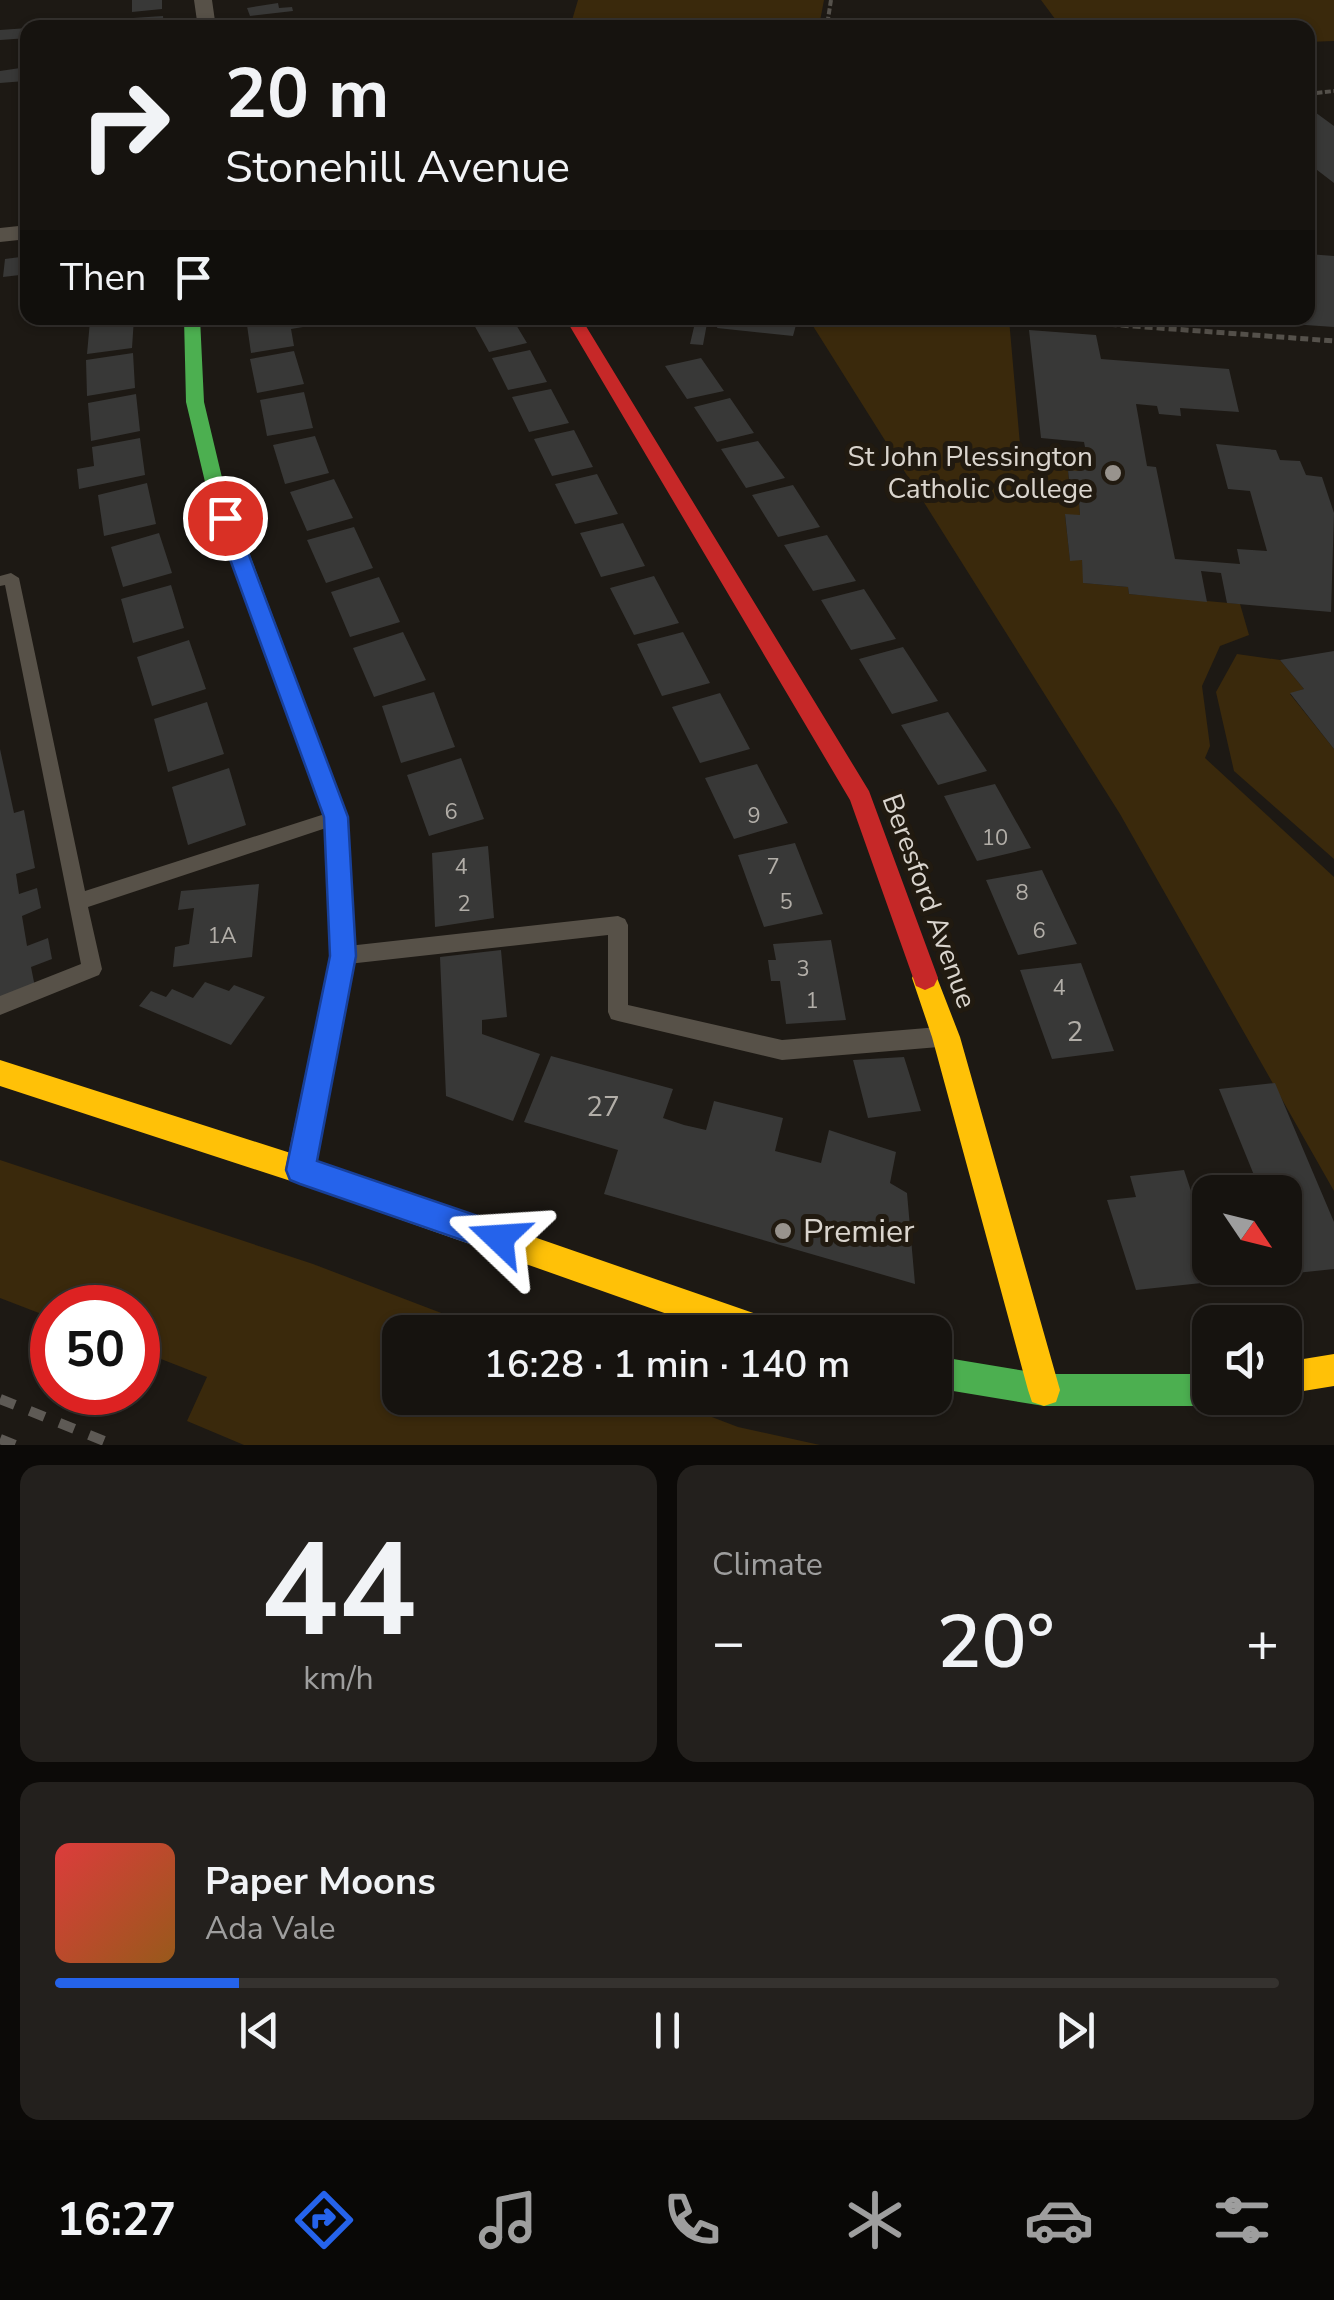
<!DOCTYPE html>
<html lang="en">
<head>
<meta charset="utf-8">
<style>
  body { margin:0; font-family:"Nunito Sans",sans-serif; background:#23201d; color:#f1f3f6; height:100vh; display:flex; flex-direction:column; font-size:38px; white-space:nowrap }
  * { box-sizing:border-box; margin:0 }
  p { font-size:32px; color:#9e9e9e }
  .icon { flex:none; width:55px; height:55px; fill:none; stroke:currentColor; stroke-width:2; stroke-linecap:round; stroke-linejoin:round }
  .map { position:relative; height:1445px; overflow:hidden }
  .details { display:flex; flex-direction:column; gap:20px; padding:20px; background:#0c0a08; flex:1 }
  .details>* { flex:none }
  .hud { position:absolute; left:20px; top:20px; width:1295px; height:305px; border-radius:20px; box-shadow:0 2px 8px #0004,0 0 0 2px #35322f; background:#16130f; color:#f1f3f6; overflow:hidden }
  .needle { width:65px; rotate:125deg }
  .buttons { position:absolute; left:1192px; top:1175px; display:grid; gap:20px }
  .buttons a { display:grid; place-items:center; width:110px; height:110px; border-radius:20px; background:#16130f; box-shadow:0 2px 8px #0004,0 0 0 2px #35322f; font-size:50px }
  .speed { position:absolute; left:30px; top:1285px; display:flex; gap:20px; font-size:50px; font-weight:700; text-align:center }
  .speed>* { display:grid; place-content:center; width:130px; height:130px; border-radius:50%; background:#16130f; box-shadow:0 2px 8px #0004,0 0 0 2px #35322f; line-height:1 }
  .speed .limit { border:15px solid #d22; background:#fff; color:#111 }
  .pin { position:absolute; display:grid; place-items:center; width:85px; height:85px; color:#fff; margin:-42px; border:5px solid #fff; border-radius:50%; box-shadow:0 2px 10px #0007 }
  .me { position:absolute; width:110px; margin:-55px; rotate:290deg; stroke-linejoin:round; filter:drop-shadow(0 0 8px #0008) }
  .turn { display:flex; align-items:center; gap:35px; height:210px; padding:0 40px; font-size:45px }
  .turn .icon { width:130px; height:130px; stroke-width:2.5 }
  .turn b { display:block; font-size:70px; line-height:85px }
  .then { display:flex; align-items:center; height:95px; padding:0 40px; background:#0003; gap:20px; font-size:38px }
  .big { font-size:75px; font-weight:600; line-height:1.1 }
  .details .widget { flex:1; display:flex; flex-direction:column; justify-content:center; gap:15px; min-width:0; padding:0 35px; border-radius:20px; background:#23201d }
  .details .dial { align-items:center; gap:0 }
  .dial b { font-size:130px; line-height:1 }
  .song { display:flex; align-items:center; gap:30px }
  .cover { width:120px; height:120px; border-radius:15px; background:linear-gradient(135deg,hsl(0 70% 55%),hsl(30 70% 35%)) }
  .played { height:10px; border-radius:5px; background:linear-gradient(90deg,#2563eb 15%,#35322f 15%) }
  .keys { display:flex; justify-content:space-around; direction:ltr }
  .heat { display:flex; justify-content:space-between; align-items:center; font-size:55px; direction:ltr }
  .details .tiles { flex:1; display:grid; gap:20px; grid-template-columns:1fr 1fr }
  .widget:last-child { grid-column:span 2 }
  .trip { position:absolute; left:382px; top:1315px; width:570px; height:100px; border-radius:20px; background:#16130f; box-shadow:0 2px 8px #0004,0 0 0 2px #35322f; font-weight:600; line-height:100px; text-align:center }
  .tabs { display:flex; height:160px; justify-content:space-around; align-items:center; background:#090806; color:#9e9e9e }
  .tabs .icon { width:70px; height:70px }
  .tabs .on { color:#2563eb }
  .tabs b { font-size:45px; color:#f1f3f6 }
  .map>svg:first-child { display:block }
  .green { fill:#3a290c }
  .building { fill:#383837; fill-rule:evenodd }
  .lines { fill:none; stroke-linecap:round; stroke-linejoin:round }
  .path-far1 { stroke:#55514b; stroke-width:4; stroke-dasharray:6 2.5; stroke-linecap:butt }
  .path { stroke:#55514b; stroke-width:5; stroke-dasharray:8 4; stroke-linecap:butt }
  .lane { fill:#575148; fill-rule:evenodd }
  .street { fill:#575148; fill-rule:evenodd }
  .fast { fill:#4caf50; fill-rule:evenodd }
  .slow { fill:#ffc107; fill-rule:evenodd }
  .jam { fill:#c62828; fill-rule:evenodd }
  .rail { stroke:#5e5a55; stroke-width:10; stroke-dasharray:16 16; stroke-linecap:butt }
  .route { fill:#2563eb; stroke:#184099; stroke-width:2.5 }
  .poi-dot { fill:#98938d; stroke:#211a10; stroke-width:4 }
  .labels { text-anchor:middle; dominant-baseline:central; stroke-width:10; stroke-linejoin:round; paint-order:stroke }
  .number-label { font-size:22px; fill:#b2aea8 }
  .poi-label { font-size:28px; fill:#dad5ce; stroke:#211a10; text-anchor:end }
  .street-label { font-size:28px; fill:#dad5ce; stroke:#211a10 }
  .near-number-label { font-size:28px; fill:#b2aea8 }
  .near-poi-label { font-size:32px; fill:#dad5ce; stroke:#211a10; text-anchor:start }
</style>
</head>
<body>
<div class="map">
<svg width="1334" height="1445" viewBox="0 0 1334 1445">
  <rect width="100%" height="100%" fill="#1d1914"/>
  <path class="green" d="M 578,0 L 824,0 L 820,21 L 828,27 L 570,27 Z
    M 1041,0 L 1334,0 L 1334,41 L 1308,42 L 1308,28 L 1061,27 Z
    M 808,318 L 1009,319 L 1021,456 L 1079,461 L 1080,471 L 1068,471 L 1071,502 L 1079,502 L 1080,515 L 1065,515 L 1070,560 L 1082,560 L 1084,583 L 1128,587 L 1129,594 L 1240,604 L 1249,635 L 1220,646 L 1202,686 L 1210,746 L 1205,758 L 1334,877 L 1334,1191 L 1120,814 Z
    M 1237,654 L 1280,660 L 1304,689 L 1290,694 L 1334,749 L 1334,859 L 1234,771 L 1216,692 Z
    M 0,1160 L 313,1264 L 491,1332 L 400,1332 L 400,1398 L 662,1398 L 738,1427 L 820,1445 L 244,1445 L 187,1421 L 207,1377 L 138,1350 L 138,1308 L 52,1308 L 52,1318 L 0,1298 Z"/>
  <path class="building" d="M 132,0 L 162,0 L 162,9 L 132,12 Z
    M 278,3 L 279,8 L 292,7 L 293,11 L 250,16 L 247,8 Z
    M 163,16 L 164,28 L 133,28 L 133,18 Z
    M 28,28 L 28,38 L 0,40 L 0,30 Z
    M 27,67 L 25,81 L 0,83 L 0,71 Z
    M 1308,107 L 1334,126 L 1334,183 L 1308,163 Z
    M 1308,254 L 1334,256 L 1334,327 L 1247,321 L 1246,318 L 1308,318 Z
    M 28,256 L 28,274 L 3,277 L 5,259 Z
    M 134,318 L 132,348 L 87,354 L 90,321 Z
    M 246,318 L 302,318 L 303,327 L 291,329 L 294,346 L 251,353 Z
    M 499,318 L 512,318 L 527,343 L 489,352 L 473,323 Z
    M 639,318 L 708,318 L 703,345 L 690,344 L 694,327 L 638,322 Z
    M 720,318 L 781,318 L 779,323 L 796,325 L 793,336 L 717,328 Z
    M 1029,330 L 1096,335 L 1101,359 L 1229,369 L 1239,412 L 1180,408 L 1181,416 L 1159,414 L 1157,406 L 1136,404 L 1147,466 L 1156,467 L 1175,559 L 1240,564 L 1237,549 L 1267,551 L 1250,491 L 1228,489 L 1216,444 L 1276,450 L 1280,460 L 1300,461 L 1306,475 L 1322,477 L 1334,513 L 1331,612 L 1227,603 L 1221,573 L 1201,571 L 1207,602 L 1129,594 L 1128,587 L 1083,583 L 1082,560 L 1070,561 L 1065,514 L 1080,515 L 1079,502 L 1071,502 L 1068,470 L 1080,471 L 1079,461 L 1088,462 L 1084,442 L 1041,438 Z
    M 530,350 L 547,382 L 508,390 L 492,358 Z
    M 294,351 L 304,384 L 257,393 L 250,359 Z
    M 133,353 L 135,388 L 87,396 L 86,360 Z
    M 701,358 L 724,391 L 687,399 L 665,366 Z
    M 551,389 L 569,423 L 529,432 L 512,397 Z
    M 304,392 L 313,428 L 267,436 L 260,400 Z
    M 136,394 L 140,431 L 91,441 L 88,403 Z
    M 730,398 L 754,433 L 717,442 L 694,407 Z
    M 574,430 L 593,467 L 552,476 L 534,439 Z
    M 315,436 L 329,473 L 285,484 L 273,445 Z
    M 140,438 L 145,475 L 79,489 L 77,469 L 94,466 L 92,447 Z
    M 758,441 L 785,478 L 746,488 L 721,449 Z
    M 597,474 L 618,514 L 575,524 L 555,484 Z
    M 334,479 L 353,518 L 307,531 L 290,492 Z
    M 147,483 L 156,524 L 104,536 L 98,495 Z
    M 793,485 L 820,527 L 778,537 L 752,495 Z
    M 623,523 L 645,566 L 601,577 L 580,533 Z
    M 354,527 L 373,568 L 326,583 L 307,540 Z
    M 159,533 L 172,573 L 123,587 L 111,547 Z
    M 827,535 L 856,581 L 813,591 L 784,545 Z
    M 654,576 L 679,623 L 634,635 L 610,588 Z
    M 379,577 L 400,622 L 350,637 L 331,592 Z
    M 171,585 L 184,628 L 133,643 L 121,599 Z
    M 864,589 L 896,639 L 851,650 L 821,600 Z
    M 403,632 L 426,680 L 374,697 L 353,648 Z
    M 683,632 L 710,683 L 662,696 L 637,644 Z
    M 189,640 L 206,689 L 152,706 L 137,657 Z
    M 903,647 L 938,701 L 892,714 L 859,659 Z
    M 1334,651 L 1334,749 L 1290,693 L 1304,689 L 1280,660 Z
    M 434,692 L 455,747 L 401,763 L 382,706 Z
    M 720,693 L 750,749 L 700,763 L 672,707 Z
    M 207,702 L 224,754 L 168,772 L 154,719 Z
    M 948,712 L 987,771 L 938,785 L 901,725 Z
    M 0,749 L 14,813 L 24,810 L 35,868 L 16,874 L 19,894 L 37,888 L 41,908 L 22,916 L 27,946 L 48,938 L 52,959 L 31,967 L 35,987 L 0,1001 Z
    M 461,758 L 484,819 L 429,836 L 407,775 Z
    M 757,764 L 788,823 L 734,839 L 705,778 Z
    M 229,768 L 246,825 L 188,845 L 172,787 Z
    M 995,784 L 1031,848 L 977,861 L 944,796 Z
    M 795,843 L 823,914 L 764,927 L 738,855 Z
    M 488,846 L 494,918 L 435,927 L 432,853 Z
    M 1042,870 L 1077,944 L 1018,955 L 986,880 Z
    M 259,884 L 252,957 L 173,967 L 175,947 L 189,944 L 194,908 L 178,910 L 181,891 Z
    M 831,940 L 846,1020 L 786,1024 L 780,981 L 771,981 L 768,960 L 776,960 L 773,944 Z
    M 501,950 L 507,1017 L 482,1020 L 482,1034 L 540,1054 L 513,1121 L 446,1096 L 440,957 Z
    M 1081,963 L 1114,1051 L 1052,1059 L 1020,970 Z
    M 205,982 L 229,991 L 234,985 L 265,997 L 231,1045 L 139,1006 L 151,991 L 166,997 L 172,989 L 193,998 Z
    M 551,1056 L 673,1089 L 663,1118 L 684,1125 L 706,1130 L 714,1101 L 783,1118 L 775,1151 L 821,1163 L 829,1130 L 896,1152 L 890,1183 L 907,1193 L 915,1284 L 604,1194 L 618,1150 L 524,1122 Z
    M 904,1057 L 921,1111 L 868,1118 L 853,1060 Z
    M 1275,1083 L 1334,1222 L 1334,1269 L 1136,1290 L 1107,1200 L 1136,1197 L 1130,1176 L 1184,1170 L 1191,1191 L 1258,1185 L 1219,1089 ZM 1210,1192 L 1285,1192 L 1285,1268 L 1210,1268 Z"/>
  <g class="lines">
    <path class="path-far1" d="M 831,0 L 828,19 L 835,28
      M 1308,94 L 1334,91"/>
    <path class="path" d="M 1025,318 L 1334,341"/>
    <path class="lane" d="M 11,573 L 19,578 L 85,891 L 331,812 L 338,814 L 340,819 L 338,824 L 88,907 L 102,969 L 99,975 L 0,1015 L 0,996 L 81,964 L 5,585 L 0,586 L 0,576 Z
      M 618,916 L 625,919 L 628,925 L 628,1005 L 782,1040 L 939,1027 L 947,1030 L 950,1037 L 947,1044 L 939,1047 L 782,1060 L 618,1021 L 611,1019 L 608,1012 L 608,935 L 348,964 L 341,961 L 338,955 L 341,949 L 348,946 Z"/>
    <path class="street" d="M 194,0 L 212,0 L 216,28 L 198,28 Z
      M 28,225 L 28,239 L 0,242 L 0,228 Z"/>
    <path class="fast" d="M 184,318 L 200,318 L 204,402 L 224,486 L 311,718 L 300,726 L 289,718 L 206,486 L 186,402 Z
      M 935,1356 L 1044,1374 L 1210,1374 L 1210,1398 L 1223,1398 L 1210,1406 L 1044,1406 L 935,1388 Z"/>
    <path class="slow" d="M 925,966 L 934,970 L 960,1037 L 1060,1390 L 1056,1402 L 1044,1406 L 1032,1402 L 1028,1390 L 932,1037 L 912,978 L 916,970 Z
      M 0,1060 L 300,1156 L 762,1316 L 773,1321 L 778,1332 L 718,1332 L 300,1184 L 0,1086 Z
      M 1334,1354 L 1334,1386 L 1285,1394 L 1285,1362 Z"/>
    <path class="jam" d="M 565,318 L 581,318 L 869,791 L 938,978 L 934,986 L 925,990 L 916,986 L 850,800 Z
      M 300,710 L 311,718 L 348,817 L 356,956 L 315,1170 L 310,1180 L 300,1184 L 290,1180 L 285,1170 L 330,956 L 324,817 L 289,718 Z"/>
    <path class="rail" d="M 0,1399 L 114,1445
      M 0,1439 L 15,1445"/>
  </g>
  <path class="route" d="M 225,511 L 235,518 L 348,817 L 356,956 L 317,1161 L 510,1227 L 514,1238 L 510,1249 L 499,1253 L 300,1184 L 290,1180 L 286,1170 L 330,956 L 324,817 L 215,518 Z"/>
  <g class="poi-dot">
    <circle cx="1113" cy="473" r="10"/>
    <circle cx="783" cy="1231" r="10"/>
  </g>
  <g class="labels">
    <g class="number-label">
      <text x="451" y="812">6</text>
      <text x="754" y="816">9</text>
      <text x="995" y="838">10</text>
      <text x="461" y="867">4</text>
      <text x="773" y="867">7</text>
      <text x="1022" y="893">8</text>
      <text x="786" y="902">5</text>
      <text x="464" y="904">2</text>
      <text x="1039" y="931">6</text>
      <text x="222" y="936">1A</text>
      <text x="803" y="969">3</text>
      <text x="1059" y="988">4</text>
      <text x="812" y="1001">1</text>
    </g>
    <g class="poi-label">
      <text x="1093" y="457">St John Plessington<tspan x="1093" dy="32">Catholic College</tspan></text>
    </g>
    <g class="street-label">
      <text transform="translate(929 901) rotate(70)">Beresford Avenue</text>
    </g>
    <g class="near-number-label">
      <text x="1075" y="1032">2</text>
      <text x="603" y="1107">27</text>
    </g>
    <g class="near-poi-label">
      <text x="803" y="1231">Premier</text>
    </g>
  </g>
</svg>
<div class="buttons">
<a><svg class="needle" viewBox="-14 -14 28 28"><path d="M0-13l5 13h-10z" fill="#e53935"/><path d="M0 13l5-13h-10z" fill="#9e9e9e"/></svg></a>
<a><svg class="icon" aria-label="sound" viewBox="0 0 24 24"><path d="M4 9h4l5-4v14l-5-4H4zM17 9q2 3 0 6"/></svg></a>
</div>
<div class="speed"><div class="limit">50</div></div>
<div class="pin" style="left:225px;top:518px;background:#d93025"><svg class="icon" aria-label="arrive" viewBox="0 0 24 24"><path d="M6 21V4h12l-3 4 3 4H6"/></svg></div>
<svg class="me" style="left:499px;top:1238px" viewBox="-20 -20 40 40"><path d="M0-17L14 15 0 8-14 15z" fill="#2563eb" stroke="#fff" stroke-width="4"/></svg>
<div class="trip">16:28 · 1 min · 140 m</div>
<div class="hud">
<div class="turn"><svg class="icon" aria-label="right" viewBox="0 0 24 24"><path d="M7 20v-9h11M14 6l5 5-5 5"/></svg><div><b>20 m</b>Stonehill Avenue</div></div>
<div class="then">Then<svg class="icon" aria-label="arrive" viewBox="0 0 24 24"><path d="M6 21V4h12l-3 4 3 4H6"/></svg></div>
</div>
</div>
<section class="details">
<div class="tiles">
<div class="widget dial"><b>44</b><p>km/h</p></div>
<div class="widget"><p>Climate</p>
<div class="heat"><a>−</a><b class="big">20°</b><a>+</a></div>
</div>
<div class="widget">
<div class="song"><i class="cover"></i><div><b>Paper Moons</b><p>Ada Vale</p></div></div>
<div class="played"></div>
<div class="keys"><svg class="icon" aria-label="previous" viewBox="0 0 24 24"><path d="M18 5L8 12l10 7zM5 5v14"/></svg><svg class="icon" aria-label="pause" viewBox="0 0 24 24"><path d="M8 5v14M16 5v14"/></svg><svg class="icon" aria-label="next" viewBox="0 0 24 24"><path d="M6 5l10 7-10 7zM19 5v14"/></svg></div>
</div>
</div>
</section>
<nav class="tabs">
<b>16:27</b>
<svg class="icon on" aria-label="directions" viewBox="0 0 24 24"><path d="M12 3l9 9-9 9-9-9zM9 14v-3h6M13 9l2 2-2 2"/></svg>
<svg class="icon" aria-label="music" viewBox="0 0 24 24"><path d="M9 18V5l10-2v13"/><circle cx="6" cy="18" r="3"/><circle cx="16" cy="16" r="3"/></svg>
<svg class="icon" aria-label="phone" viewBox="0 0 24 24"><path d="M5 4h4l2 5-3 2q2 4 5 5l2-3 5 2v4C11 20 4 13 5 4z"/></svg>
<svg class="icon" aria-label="climate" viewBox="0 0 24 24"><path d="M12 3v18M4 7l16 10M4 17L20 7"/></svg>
<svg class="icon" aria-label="car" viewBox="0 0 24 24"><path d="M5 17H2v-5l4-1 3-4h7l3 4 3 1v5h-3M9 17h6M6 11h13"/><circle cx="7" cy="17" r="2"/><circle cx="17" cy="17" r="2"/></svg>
<svg class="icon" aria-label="filters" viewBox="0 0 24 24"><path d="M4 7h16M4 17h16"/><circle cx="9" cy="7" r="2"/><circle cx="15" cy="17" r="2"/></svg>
</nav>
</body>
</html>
